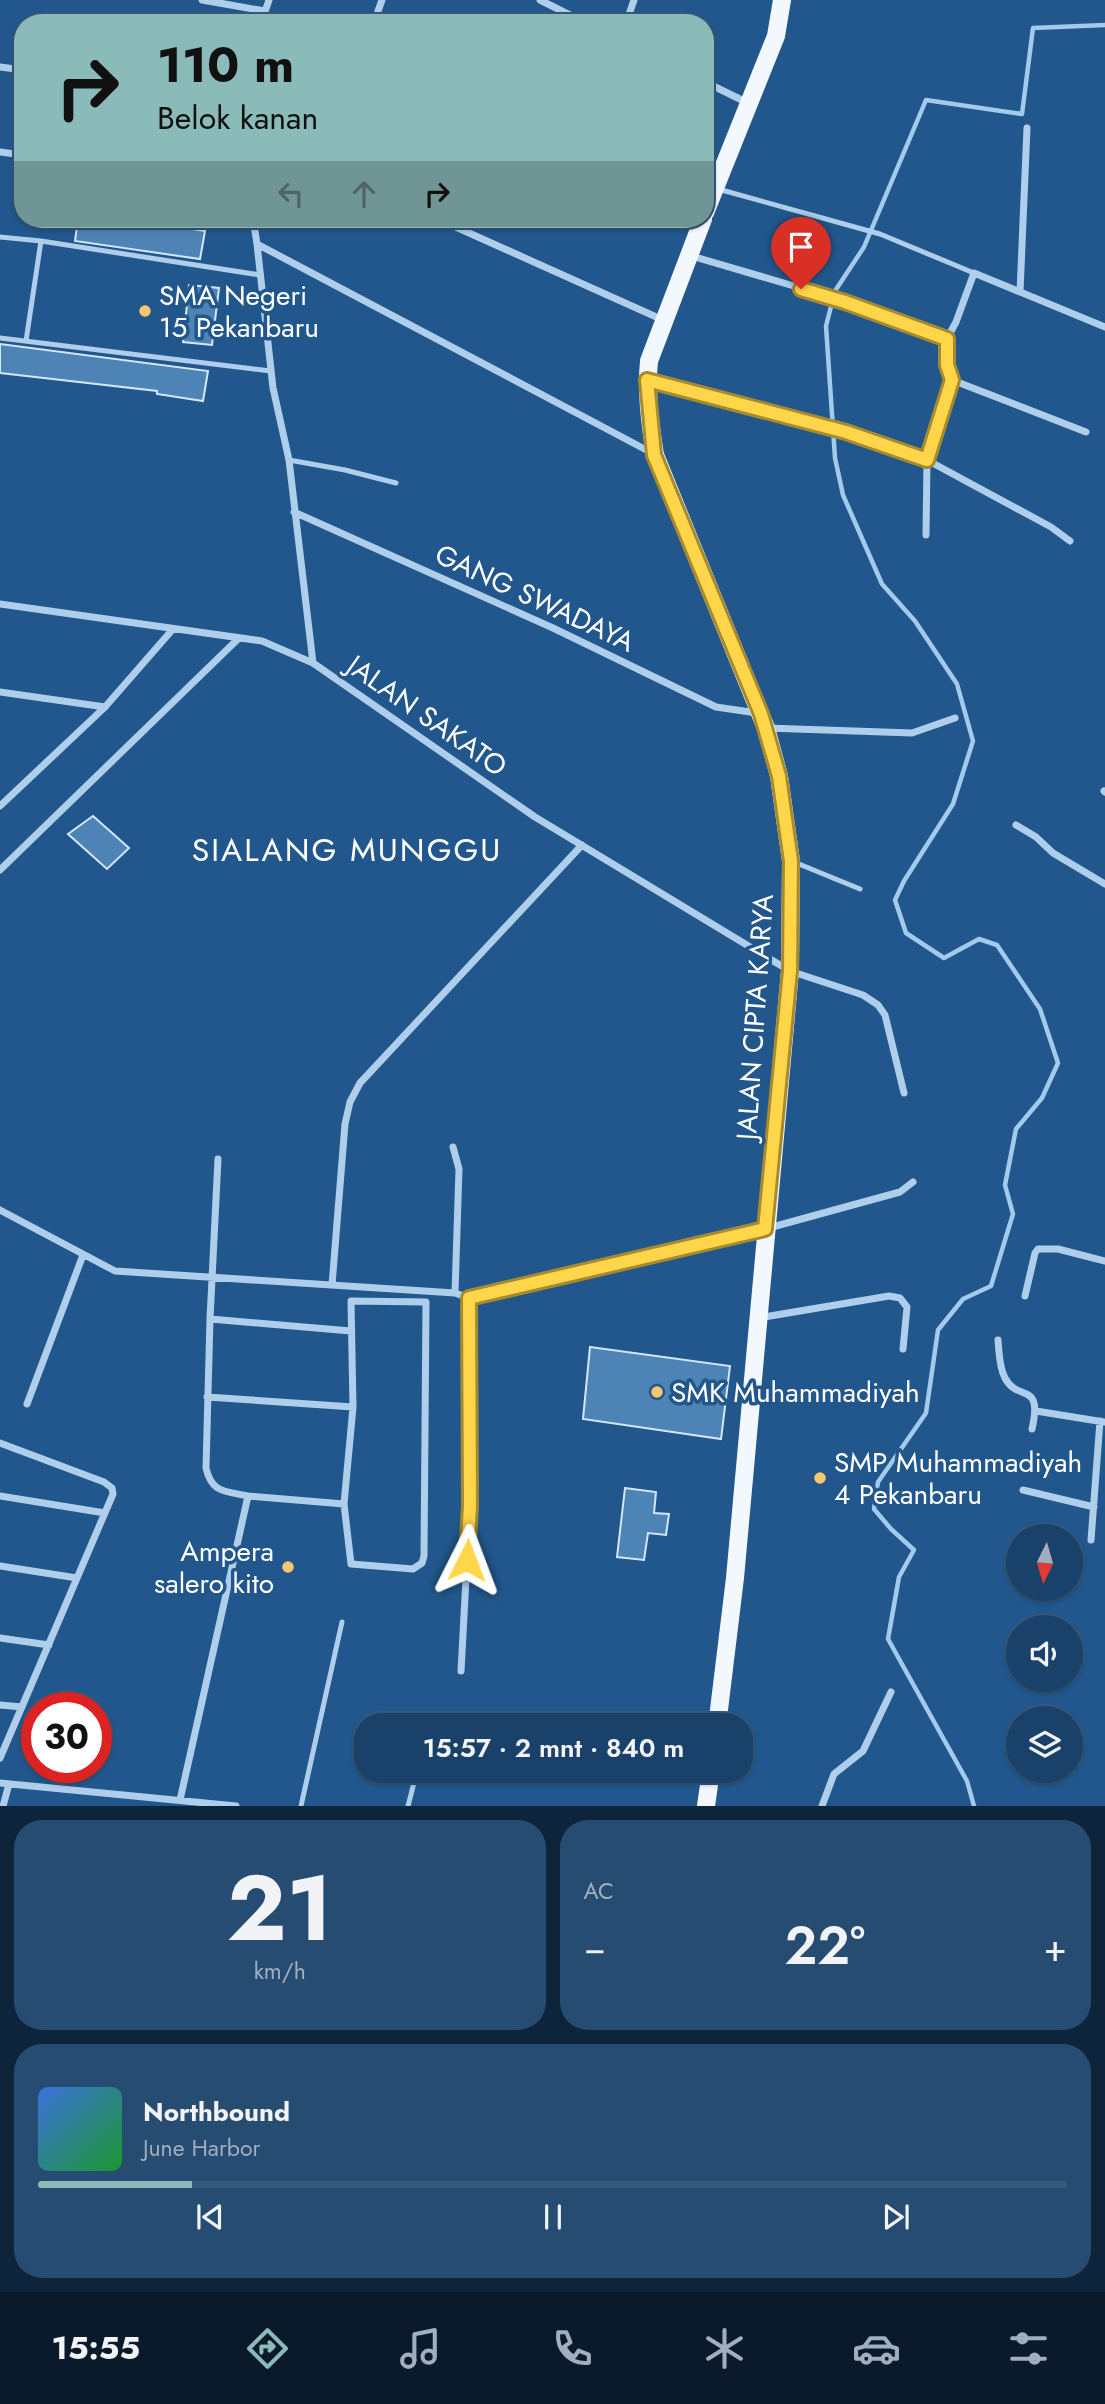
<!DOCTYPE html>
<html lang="id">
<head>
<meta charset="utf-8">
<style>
  body { margin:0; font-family:Jost,sans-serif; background:#264c71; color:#f1f3f6; height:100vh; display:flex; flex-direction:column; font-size:26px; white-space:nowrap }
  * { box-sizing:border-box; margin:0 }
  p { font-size:23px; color:#9fafc0 }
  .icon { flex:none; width:38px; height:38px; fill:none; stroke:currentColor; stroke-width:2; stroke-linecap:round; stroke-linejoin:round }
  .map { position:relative; height:1806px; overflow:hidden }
  .panel { display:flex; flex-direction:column; gap:14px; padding:14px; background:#0e243a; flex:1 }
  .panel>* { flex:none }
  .top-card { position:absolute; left:14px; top:14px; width:700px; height:214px; border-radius:28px; box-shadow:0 2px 5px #0004,0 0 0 2px #375a7d; background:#8bbbb9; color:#111; overflow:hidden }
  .needle { width:46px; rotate:185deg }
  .fabs { position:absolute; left:1006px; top:1524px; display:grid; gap:14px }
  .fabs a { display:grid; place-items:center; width:77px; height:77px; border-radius:50%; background:#194169; box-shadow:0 2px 5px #0004,0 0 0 2px #375a7d; font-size:35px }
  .speed { position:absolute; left:21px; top:1692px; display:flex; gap:14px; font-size:35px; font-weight:700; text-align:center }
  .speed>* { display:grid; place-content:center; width:91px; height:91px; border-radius:50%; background:#194169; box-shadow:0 2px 5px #0004,0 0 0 2px #375a7d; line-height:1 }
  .speed .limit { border:10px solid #d22; background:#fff; color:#111 }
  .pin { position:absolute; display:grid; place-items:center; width:60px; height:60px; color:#fff; margin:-72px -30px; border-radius:50% 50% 50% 0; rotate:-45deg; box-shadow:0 0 7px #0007 }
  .pin .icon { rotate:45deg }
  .me { position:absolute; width:77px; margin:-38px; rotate:3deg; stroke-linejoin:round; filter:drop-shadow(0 0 5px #0008) }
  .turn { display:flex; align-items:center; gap:24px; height:147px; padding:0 28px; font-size:32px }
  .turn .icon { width:91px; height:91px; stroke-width:2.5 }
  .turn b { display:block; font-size:49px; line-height:60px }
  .lanes { display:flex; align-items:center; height:66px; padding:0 28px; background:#0003; justify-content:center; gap:35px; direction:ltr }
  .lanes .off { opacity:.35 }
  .big { font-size:52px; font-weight:600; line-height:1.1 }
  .panel .widget { flex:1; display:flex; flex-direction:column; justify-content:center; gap:10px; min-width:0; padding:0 24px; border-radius:28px; background:#264c71 }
  .panel .dial { align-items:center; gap:0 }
  .dial b { font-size:91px; line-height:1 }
  .song { display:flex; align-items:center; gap:21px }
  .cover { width:84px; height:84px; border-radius:10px; background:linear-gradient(135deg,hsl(220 70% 55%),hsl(130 70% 35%)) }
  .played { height:7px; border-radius:4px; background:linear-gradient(90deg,#8bbbb9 15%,#375a7d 15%) }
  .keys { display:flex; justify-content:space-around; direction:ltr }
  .heat { display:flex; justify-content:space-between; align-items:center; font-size:38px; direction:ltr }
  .panel .tiles { flex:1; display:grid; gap:14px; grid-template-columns:1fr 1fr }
  .widget:last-child { grid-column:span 2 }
  .trip { position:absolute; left:354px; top:1713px; width:399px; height:70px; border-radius:28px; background:#194169; box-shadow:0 2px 5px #0004,0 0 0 2px #375a7d; font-weight:600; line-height:70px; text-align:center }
  .dock { display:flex; height:112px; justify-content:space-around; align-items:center; background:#0a1a2a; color:#9fafc0 }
  .dock .icon { width:49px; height:49px }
  .dock .active { color:#8bbbb9 }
  .dock b { font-size:32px; color:#f1f3f6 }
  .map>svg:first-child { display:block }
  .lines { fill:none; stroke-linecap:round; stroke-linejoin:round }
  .stream { stroke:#a2caed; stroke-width:4.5 }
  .building { fill:#4e83b5; stroke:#d3e7f8; stroke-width:2 }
  .lane { stroke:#aeceeb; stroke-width:5 }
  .street { stroke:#aeceeb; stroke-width:7 }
  .primary { stroke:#f3f8fe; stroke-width:18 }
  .route-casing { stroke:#a68a30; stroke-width:18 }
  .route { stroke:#ffd54a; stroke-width:12 }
  .poi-dot { fill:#f8c770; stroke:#21578c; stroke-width:2.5 }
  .labels { text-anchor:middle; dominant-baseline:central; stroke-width:7; stroke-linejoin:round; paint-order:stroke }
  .poi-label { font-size:28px; fill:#fff; stroke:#21578c; text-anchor:start }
  .street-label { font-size:28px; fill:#fff; stroke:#21578c }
  .quarter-label { font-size:32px; letter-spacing:2px; fill:#fff; stroke:#21578c }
</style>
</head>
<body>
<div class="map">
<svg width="1105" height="1806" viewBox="0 0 1105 1806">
  <rect width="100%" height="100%" fill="#21578c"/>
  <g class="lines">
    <path class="stream" d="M 974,1806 L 967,1781 L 888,1639 L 899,1577 L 914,1550 L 891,1529 L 874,1509 L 878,1482 L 926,1413 L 938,1330 L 963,1299 L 991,1286 L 1013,1214 L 1005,1185 L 1016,1129 L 1042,1098 L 1058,1063 L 1040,1009 L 997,945 L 979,939 L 944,958 L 906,933 L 895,900 L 904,881 L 953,804 L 973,741 L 957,684 L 915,621 L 882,584 L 843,495 L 835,458 L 826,326 L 835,291 L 864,247 L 926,100 L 1022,114 L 1033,28 L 1105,25"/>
  </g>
  <path class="building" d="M 78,219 L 130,219 L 205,231 L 200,259 L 75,241 Z
    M 189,285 L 219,288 L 212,345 L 183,342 Z
    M 0,344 L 208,371 L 203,401 L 157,394 L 157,391 L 0,373 Z
    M 93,816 L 129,848 L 107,869 L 68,834 Z
    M 590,1347 L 730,1366 L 721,1439 L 583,1419 Z
    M 625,1488 L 656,1492 L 654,1513 L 669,1514 L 666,1535 L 648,1533 L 644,1560 L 617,1557 Z"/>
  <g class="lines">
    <path class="lane" d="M 718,189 L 880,234 L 974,273
      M 0,237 L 41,241
      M 0,338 L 271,371
      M 26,341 L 41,241 L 260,275
      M 289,460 L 345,470 L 396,483
      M 794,862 L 860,889
      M 448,1726 L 453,1724
      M 301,1806 L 342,1622
      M 408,1806 L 417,1771"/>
    <path class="street" d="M 202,0 L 265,11
      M 540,0 L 586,23
      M 378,11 L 382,0
      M 261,23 L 269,0
      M 626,23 L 634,0
      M 0,67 L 23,70
      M 705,82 L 748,103
      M 0,152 L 23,155
      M 705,168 L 721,174
      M 253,219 L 257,244 L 654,454
      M 438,219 L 663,320
      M 257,244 L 273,388 L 289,460 L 313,663
      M 688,255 L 845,301 L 947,339
      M 1020,292 L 1027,128
      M 647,381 L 847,432 L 927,460 L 1051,527 L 1070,541
      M 1086,432 L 952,380 L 947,365 L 947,339 L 956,322 L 974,273 L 1105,327
      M 294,512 L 553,628 L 716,707 L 757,713
      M 926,535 L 927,460 L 952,380
      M 0,604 L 262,641 L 313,663 L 535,817 L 790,971 L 863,995 L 878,1005 L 885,1015 L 904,1093
      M 0,692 L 105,707
      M 767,728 L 912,733 L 955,718
      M 1104,791 L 1105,792
      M 0,806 L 105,707 L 173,629
      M 1016,825 L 1036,837 L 1053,853 L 1105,884
      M 0,870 L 239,638
      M 453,1147 L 459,1169 L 455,1293
      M 0,1210 L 115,1271 L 455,1293 L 469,1298 L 765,1229 L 900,1192 L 913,1182
      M 332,1285 L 345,1124 L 350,1102 L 360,1083 L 582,845
      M 1025,1296 L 1035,1253 L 1038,1249 L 1058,1249 L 1105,1261
      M 351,1301 L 426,1302 L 424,1556 L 422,1563 L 413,1569 L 351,1564 L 344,1504 L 353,1407 Z
      M 758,1318 L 889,1296 L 900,1298 L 907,1307 L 903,1349
      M 210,1319 L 351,1331
      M 998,1340 C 999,1351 999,1367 1005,1378 C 1018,1403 1043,1380 1032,1429
      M 207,1397 L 353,1407
      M 27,1404 L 83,1255
      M 1036,1411 L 1104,1422
      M 0,1443 L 104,1482 L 112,1488 L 113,1494 L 0,1758
      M 1023,1490 L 1094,1507
      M 0,1496 L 105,1513
      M 248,1496 L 344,1504
      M 1091,1540 L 1100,1421
      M 0,1566 L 77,1578
      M 0,1638 L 49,1645
      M 461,1671 L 470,1505 L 469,1298
      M 0,1705 L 22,1707
      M 0,1783 L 236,1806
      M 180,1800 L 248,1496 C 226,1491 212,1494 206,1468 L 210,1319 L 218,1159
      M 3,1806 L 9,1784
      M 822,1806 L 834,1774 L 863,1751 L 891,1692"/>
    <path class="primary" d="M 705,213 L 776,36 L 782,0
      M 703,219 L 649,361 C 646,392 650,423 655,455 L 766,728 L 779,776 L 791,861 L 790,971 L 735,1578 L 717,1726
      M 706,1806 L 711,1771"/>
  </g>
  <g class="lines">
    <g class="route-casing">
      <path id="route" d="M 467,1560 L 470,1505 L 469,1298 L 765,1229 L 790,971 L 791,861 L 785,819 L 779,776 L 761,714 L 654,455 L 647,380 L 846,432 L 927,460 L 952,380 L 947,365 L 947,339 L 845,302 L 801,289"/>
    </g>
    <use href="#route" class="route"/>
  </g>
  <g class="poi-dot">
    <circle cx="145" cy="311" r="7"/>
    <circle cx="657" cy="1392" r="7"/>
    <circle cx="820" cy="1478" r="7"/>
    <circle cx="288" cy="1567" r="7"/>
  </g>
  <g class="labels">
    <g class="poi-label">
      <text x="159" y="295">SMA Negeri<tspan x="159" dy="32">15 Pekanbaru</tspan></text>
      <text x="671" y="1392">SMK Muhammadiyah</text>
      <text x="834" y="1462">SMP Muhammadiyah<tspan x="834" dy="32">4 Pekanbaru</tspan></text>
      <text x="274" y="1551" text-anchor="end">Ampera<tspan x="274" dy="32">salero kito</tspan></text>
    </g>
    <g class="street-label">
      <text transform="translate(535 598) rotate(25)">GANG SWADAYA</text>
      <text transform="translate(427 716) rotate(35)">JALAN SAKATO</text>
      <text transform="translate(755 1017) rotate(-86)">JALAN CIPTA KARYA</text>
    </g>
    <g class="quarter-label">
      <text x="347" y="850">SIALANG MUNGGU</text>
    </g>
  </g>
</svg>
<div class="fabs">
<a><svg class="needle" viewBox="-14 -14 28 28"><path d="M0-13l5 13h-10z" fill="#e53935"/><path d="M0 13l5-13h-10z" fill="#9fafc0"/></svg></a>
<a><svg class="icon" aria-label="sound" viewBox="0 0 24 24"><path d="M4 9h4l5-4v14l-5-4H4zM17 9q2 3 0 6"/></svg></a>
<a><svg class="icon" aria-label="layers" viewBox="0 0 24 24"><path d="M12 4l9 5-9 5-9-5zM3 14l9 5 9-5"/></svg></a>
</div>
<div class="speed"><div class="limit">30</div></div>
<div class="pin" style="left:801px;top:289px;background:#d93025"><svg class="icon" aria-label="arrive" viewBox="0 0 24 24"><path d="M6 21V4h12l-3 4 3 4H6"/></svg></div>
<svg class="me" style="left:467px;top:1560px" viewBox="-20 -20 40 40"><path d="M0-17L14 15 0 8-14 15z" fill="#ffd54a" stroke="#fff" stroke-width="4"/></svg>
<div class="trip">15:57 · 2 mnt · 840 m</div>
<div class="top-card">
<div class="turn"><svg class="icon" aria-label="right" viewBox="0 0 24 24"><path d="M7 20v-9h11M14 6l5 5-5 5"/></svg><div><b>110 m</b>Belok kanan</div></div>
<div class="lanes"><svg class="icon off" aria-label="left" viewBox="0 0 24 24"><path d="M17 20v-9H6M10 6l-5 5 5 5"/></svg><svg class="icon off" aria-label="ahead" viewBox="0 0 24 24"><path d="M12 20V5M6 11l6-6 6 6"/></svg><svg class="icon" aria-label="right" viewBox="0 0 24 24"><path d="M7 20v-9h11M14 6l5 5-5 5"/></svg></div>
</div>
</div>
<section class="panel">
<div class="tiles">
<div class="widget dial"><b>21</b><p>km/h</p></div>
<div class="widget"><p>AC</p>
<div class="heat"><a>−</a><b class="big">22°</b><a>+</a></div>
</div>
<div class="widget">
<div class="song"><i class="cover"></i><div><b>Northbound</b><p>June Harbor</p></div></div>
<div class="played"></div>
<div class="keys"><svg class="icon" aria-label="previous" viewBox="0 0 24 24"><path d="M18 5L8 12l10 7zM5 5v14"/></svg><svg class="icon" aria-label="pause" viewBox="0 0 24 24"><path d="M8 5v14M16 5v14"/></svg><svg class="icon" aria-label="next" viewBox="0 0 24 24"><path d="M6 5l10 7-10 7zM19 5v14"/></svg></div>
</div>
</div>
</section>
<nav class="dock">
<b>15:55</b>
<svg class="icon active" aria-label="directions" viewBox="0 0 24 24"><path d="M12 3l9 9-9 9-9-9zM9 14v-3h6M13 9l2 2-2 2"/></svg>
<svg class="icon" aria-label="music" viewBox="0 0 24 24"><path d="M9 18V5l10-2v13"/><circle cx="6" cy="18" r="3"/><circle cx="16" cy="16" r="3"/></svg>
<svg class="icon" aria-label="phone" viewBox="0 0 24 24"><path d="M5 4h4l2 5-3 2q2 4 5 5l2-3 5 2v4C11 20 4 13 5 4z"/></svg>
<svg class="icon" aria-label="climate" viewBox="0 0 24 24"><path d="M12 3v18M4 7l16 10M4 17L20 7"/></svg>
<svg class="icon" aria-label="car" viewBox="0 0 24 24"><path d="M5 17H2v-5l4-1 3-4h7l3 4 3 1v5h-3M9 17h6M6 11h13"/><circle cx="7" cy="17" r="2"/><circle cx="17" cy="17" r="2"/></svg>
<svg class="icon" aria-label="filters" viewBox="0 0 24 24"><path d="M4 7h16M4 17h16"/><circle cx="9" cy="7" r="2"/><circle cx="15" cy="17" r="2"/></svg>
</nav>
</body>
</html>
